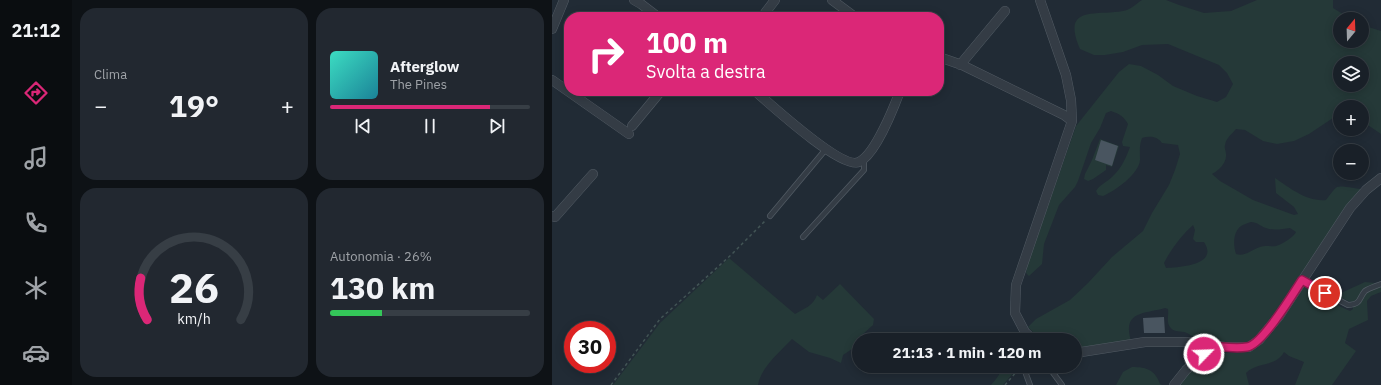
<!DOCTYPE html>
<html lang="it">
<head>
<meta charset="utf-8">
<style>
  body { margin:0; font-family:"IBM Plex Sans",sans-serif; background:#222830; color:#f1f3f6; height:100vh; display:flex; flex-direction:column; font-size:15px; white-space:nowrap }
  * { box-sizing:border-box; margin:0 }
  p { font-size:13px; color:#9fa3a8 }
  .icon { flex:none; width:22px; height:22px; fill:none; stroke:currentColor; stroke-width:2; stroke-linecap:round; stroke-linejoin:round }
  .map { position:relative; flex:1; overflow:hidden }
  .sheet { display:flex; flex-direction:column; gap:8px; padding:8px; background:#0e1216; width:480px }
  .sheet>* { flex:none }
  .banner { position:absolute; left:12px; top:12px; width:380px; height:84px; border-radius:16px; box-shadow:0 2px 10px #0003,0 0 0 1px #373e45; background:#db2777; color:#fff; overflow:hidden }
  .needle { width:26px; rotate:19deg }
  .tools { position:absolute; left:781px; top:12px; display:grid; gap:8px }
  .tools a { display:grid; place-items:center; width:36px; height:36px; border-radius:50%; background:#192028; box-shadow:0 2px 10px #0003,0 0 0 1px #373e45; font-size:20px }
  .speed { position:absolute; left:12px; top:321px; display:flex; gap:8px; font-size:20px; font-weight:700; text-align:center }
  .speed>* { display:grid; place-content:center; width:52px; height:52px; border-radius:50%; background:#192028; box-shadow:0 2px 10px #0003,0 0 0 1px #373e45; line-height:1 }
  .speed .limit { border:6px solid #d22; background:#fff; color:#111 }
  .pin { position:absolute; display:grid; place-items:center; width:34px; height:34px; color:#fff; margin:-17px; border:2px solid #fff; border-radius:50%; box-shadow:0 1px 4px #0007 }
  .me { position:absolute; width:44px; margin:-22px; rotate:66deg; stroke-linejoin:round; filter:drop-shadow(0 0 3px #0008) }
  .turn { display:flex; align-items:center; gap:14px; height:84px; padding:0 16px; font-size:18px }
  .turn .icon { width:52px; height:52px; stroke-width:2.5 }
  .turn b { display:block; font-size:28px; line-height:34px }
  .big { font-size:30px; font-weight:700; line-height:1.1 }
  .sheet .card { flex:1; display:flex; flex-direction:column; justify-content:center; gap:6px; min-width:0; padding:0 14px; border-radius:16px; background:#222830 }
  .sheet .dial { align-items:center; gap:0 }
  .dial svg { height:104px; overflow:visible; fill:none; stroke:#373e45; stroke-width:7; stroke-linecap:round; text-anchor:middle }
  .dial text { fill:#f1f3f6; stroke:none }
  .song { display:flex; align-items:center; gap:12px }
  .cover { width:48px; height:48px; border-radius:6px; background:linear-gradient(135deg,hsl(170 70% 55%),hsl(190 70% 35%)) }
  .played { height:4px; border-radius:2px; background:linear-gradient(90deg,#db2777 80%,#373e45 80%) }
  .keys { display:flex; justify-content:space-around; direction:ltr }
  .heat { display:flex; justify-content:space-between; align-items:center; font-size:22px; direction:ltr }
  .charge { height:6px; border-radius:3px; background:linear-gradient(90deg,#34c759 26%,#373e45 0) }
  .sheet .tiles { flex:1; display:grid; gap:8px; grid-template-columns:repeat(2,1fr) }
  .trip { position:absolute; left:300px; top:333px; width:230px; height:40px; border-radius:20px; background:#192028; box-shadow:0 2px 10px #0003,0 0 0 1px #373e45; font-weight:700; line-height:40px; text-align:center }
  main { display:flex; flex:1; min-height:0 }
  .tabs { display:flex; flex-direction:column; width:72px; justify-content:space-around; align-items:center; background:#0a0d10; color:#9fa3a8 }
  .tabs .icon { width:28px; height:28px }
  .tabs .current { color:#db2777 }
  .tabs b { font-size:18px; color:#f1f3f6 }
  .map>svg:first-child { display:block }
  .green { fill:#253938; fill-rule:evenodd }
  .building { fill:#495560 }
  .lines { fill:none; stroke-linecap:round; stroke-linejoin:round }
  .lane-casing { stroke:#515a63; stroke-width:6 }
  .street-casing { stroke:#515a63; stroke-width:10 }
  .path { stroke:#425455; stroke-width:1.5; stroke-dasharray:3 3; stroke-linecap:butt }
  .lane { stroke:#343c45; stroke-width:4.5 }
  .street { stroke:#343c45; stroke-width:9 }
  .route-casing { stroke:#8e194d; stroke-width:10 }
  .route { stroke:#db2777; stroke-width:7 }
</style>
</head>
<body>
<main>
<nav class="tabs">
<b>21:12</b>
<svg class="icon current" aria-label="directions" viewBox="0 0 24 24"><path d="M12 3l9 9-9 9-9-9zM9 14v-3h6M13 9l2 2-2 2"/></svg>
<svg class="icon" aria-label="music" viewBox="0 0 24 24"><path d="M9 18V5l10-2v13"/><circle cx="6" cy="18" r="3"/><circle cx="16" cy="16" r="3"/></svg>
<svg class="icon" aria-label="phone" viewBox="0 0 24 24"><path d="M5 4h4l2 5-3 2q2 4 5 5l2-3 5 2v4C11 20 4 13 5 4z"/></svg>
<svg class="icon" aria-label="climate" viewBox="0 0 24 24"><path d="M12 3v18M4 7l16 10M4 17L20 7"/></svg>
<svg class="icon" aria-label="car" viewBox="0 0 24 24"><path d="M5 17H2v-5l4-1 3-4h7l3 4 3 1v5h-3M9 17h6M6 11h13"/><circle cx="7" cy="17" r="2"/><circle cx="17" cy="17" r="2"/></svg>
</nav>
<section class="sheet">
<div class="tiles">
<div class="card"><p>Clima</p>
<div class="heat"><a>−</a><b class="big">19°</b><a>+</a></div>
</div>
<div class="card">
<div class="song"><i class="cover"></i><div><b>Afterglow</b><p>The Pines</p></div></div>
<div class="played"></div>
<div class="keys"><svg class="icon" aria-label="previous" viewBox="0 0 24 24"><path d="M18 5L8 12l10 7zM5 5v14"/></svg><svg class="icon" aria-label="pause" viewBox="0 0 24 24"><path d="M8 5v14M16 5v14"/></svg><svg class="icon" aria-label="next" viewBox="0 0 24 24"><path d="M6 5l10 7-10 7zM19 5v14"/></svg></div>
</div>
<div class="card dial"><svg viewBox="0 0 100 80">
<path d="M14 69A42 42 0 1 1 86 69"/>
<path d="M14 69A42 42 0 0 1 9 37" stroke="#db2777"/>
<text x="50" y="56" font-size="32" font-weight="700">26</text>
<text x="50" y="72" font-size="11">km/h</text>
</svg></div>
<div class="card"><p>Autonomia · 26%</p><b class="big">130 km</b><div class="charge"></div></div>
</div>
</section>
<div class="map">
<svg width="829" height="385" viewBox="0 0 829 385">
  <rect width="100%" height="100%" fill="#212b35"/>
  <path class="green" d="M 590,0 L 614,0 L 627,5 L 652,13 L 679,11 L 705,0 L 781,0 L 781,8 L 799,19 L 788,19 L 788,41 L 810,41 L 810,25 L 829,31 L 829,134 L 810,121 L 810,107 L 788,107 L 788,115 L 781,118 L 757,134 L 742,141 L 725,144 L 711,141 L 693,130 L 684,129 C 680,134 674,138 673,145 C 672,148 674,151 674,154 C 675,163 667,170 660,174 L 668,181 L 701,200 L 742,215 L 746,214 L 742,207 L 724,193 L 723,178 C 738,188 755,202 774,200 C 777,196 781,190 785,187 C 789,185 804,189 811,189 L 712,332 C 708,335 704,340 700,342 C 690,345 654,344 645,340 C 641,337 637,333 632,332 C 627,331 621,332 618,327 C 614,322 617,315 616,309 L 613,308 C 592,314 570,311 579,341 L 523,348 L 523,340 L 489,340 L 476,327 L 484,319 L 518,300 L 536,283 L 560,257 L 591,231 L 600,213 L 617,185 L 623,170 L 628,154 L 626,145 L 610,143 C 605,136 597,136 590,138 C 587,146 588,152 588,160 C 587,174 563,191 551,196 L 546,195 L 544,191 C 547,185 555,182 560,177 C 569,169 574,158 578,147 L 571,146 L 570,142 L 576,124 C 572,117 568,114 559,111 L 554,113 L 548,128 L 539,143 L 526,181 L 523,187 L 507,205 L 492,244 L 490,264 L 477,276 L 474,273 L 475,266 L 524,126 L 567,72 L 577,64 L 589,66 L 606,75 L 621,86 L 645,96 L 665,102 L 674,97 L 681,84 L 675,73 L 667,65 L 616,44 L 590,45 L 571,52 L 553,55 L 542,55 L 528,49 C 509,5 543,16 571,11 C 578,10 584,4 590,0 ZM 788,63 L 810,63 L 810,85 L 788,85 ZM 699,222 C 705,222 708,226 714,228 C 722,231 730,229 738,228 L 744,232 C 742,237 729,245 724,246 C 718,247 713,245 708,247 C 699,250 693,257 684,254 C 681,245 681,232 689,226 C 692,224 696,223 699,222 ZM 641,225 L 643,230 L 641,239 L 644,242 L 652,242 C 667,265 629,267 614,268 L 612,263 C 619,249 629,236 641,225 Z
    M 548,139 L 567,146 L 560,167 L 554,165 L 554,170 L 541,179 L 536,181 L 532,179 L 533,174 L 540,160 Z
    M 177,258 L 243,314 C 253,308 261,306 265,295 L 271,300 L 288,284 L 322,319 L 321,325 L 311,334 L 300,349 L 291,355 L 289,363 L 278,358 L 257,352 L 240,339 C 228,352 209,367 206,385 L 61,385 L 108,323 Z
    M 813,282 L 823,283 L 829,285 L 829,292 L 819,296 L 815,301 L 816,320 L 797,329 L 793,343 L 804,351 L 780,385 L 743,385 L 752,362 L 737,356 L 732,352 C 724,367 705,362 694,373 L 697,385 L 624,385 L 656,352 L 684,353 L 701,350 L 750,285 L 777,301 L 782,300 L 787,306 L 798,311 L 801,309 L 800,302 L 785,297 L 791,292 Z
    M 450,366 L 467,366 L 451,385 L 439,385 C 444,379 449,374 450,366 Z
    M 580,367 C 595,367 603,370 608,384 L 610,385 L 564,385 L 571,372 Z"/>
  <path class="building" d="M 549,140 L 566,146 L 560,166 L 543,160 Z
    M 612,317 L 613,333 L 592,333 L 591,318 Z"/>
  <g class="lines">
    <g class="lane-casing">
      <path id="lane" d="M 218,216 L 274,149
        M 251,237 L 312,170 L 312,160
        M 750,281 L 796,305 C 810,304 806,299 813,291 C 817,288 824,286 829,284
        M 471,366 L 478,385
        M 496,366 L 510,385"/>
    </g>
    <g class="street-casing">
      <path id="street" d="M 82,0 L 89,4 L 106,17
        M 280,0 L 303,17
        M 218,17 L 213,13 L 223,0
        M 0,29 L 12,0
        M 387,57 L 410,65 L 512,115 L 520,121
        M 408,65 L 453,11
        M 0,80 L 77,134
        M 203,91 C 218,104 290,170 307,162 C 323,155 342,107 348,91
        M 80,126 L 109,91
        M 0,216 L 3,217 L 41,174
        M 481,340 L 473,332 L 463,313 L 464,285 L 520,121 L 519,100 L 514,75 L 488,0
        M 523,353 L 593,342 L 634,342 L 673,347 L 697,347 L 707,340 L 727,316 L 798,208 L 814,190 L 829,178
        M 622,385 L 634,370 L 661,346"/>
    </g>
    <path class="path" d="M 59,385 L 108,319 L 179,255 L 213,221
      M 453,385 L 465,371"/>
    <use href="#lane" class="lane"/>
    <use href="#street" class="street"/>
  </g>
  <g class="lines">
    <g class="route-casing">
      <path id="route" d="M 652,354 L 661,346 C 672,347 684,349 695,347 C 710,345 741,294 750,280 L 773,293"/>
    </g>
    <use href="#route" class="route"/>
  </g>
</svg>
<div class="tools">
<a><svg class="needle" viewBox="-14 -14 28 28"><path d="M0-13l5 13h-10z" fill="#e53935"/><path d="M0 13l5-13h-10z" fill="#9fa3a8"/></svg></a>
<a><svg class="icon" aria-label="layers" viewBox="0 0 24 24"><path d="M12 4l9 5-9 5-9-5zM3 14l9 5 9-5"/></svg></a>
<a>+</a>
<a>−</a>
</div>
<div class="speed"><div class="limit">30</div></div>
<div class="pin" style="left:773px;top:293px;background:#d93025"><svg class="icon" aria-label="arrive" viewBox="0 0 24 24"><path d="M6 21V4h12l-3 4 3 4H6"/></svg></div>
<svg class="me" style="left:652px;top:354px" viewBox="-20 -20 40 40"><circle r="17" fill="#db2777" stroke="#fff" stroke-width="3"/><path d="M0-11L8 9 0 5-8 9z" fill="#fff"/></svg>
<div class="trip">21:13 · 1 min · 120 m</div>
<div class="banner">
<div class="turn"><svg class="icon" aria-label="right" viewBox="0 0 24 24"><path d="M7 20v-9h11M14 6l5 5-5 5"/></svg><div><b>100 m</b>Svolta a destra</div></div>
</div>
</div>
</main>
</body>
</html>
